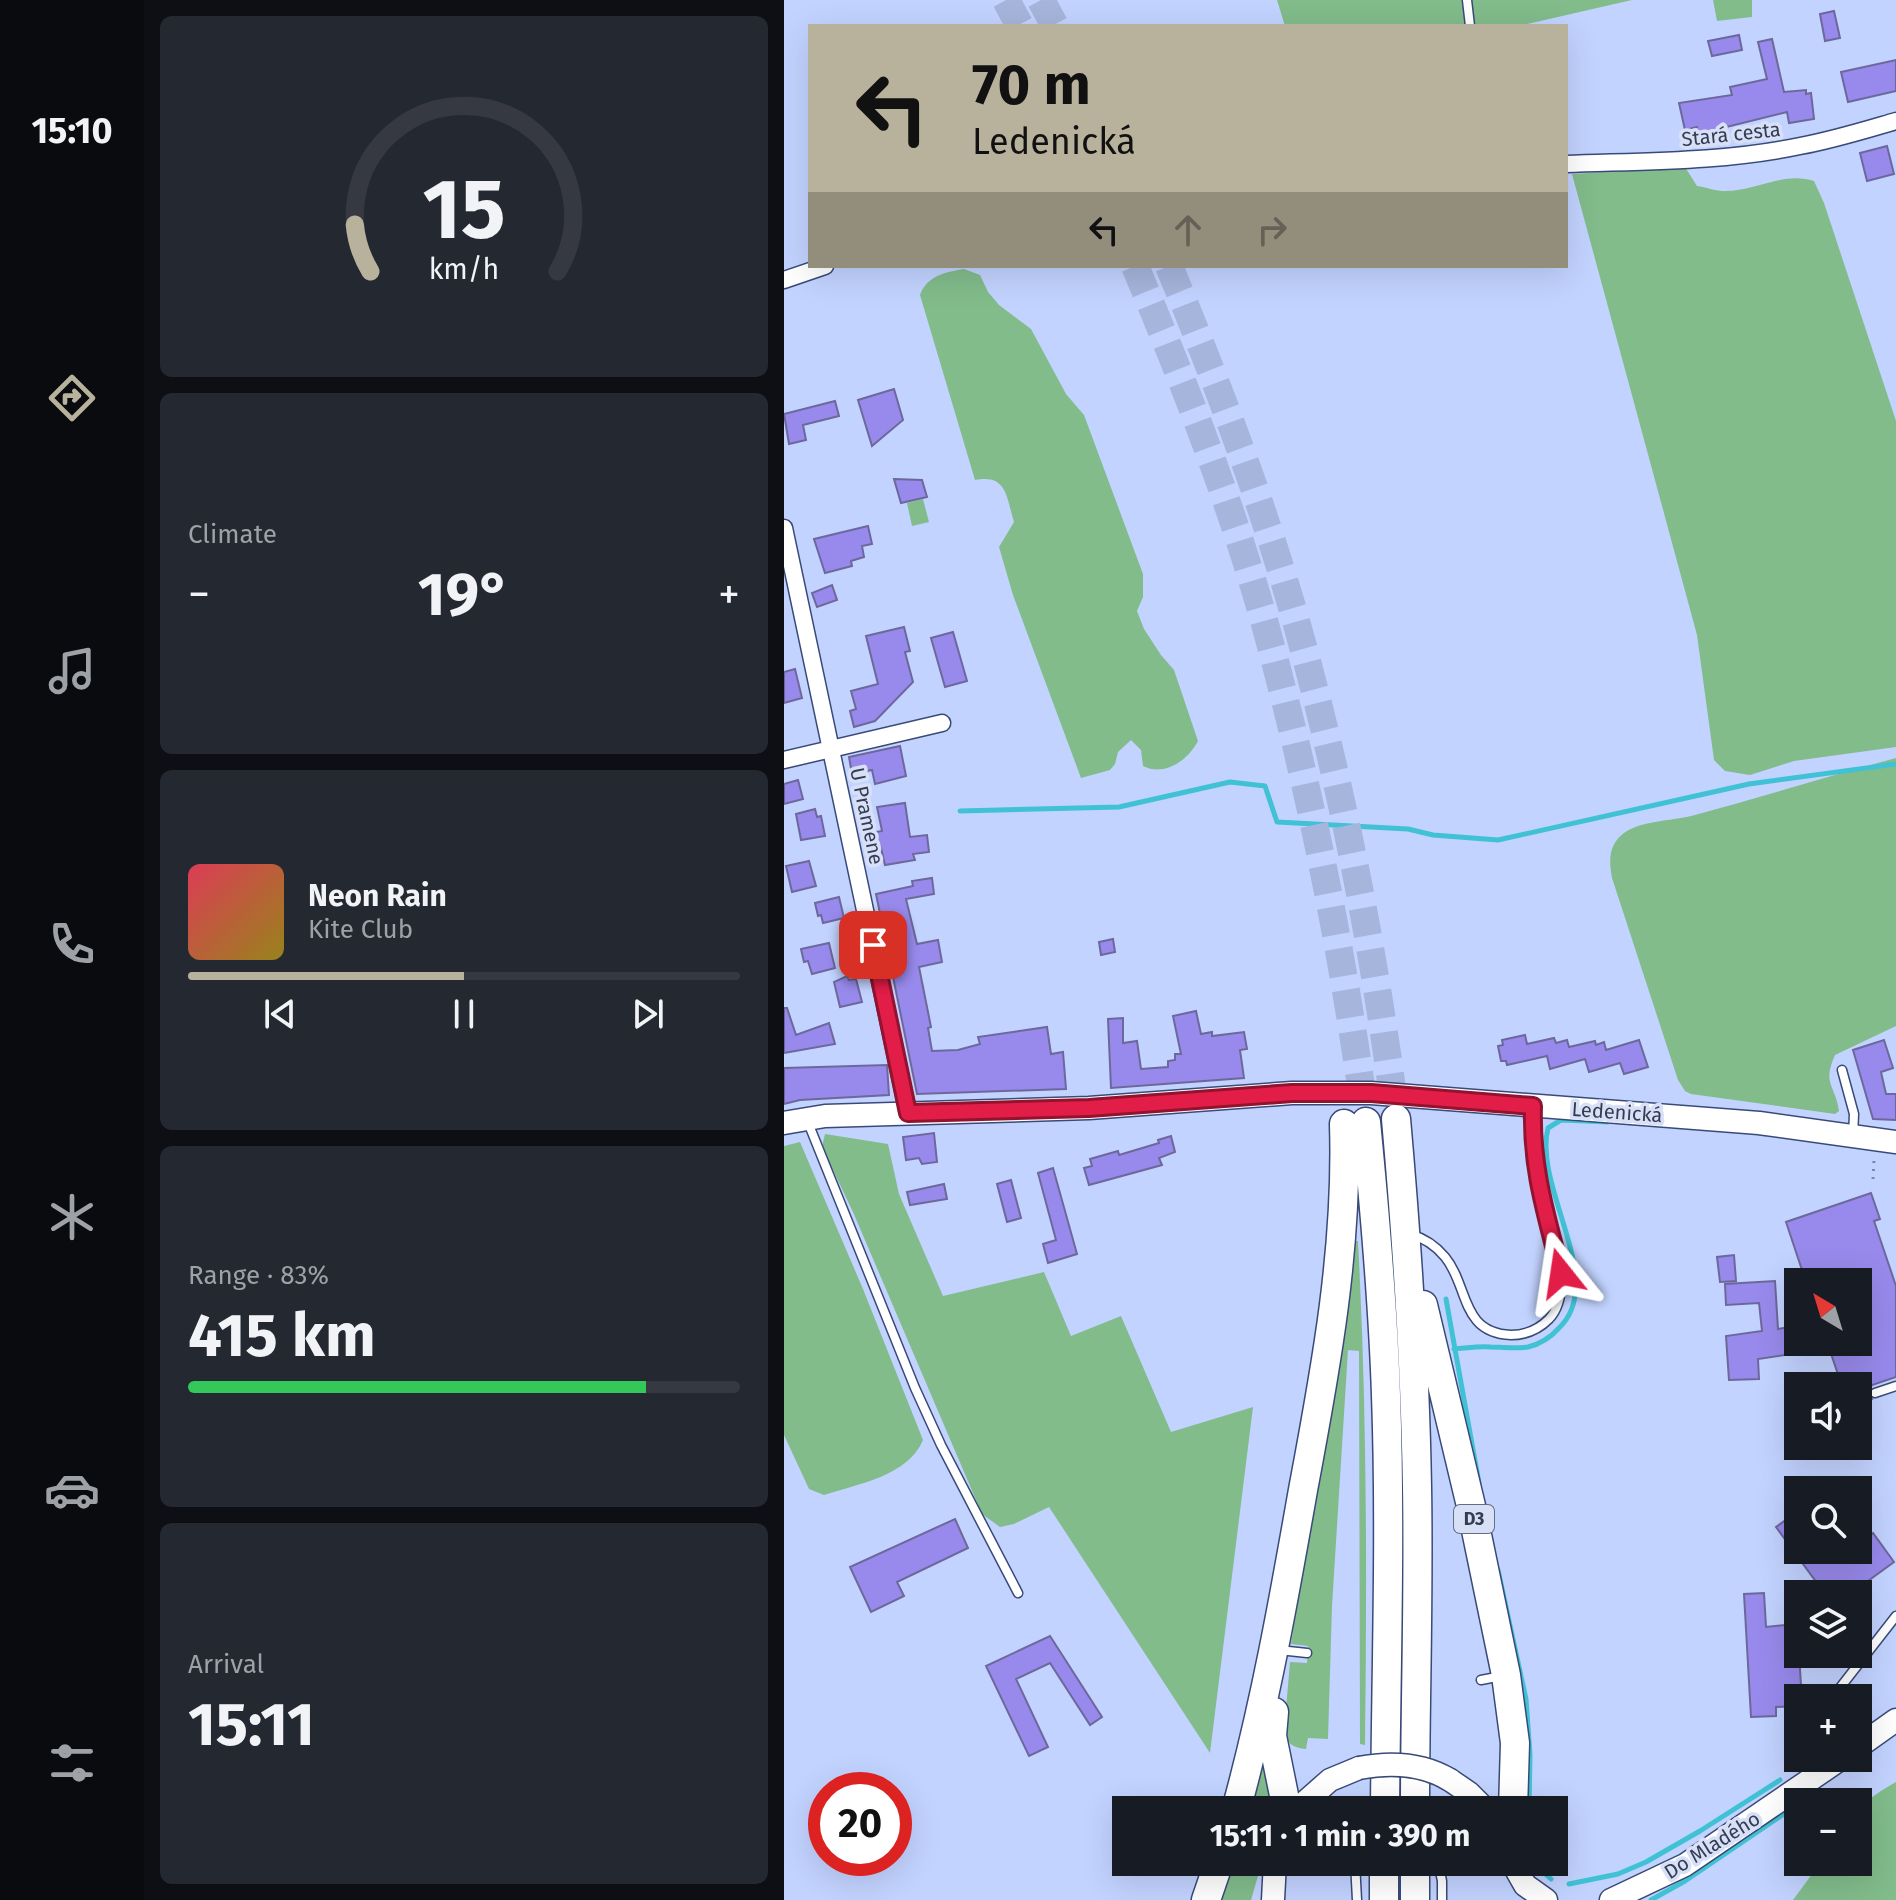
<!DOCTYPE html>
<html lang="en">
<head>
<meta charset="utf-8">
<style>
  body { margin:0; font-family:"Fira Sans",sans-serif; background:#242831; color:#f1f3f6; height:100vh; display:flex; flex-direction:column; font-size:30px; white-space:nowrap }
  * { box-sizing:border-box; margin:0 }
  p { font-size:26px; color:#9ea1a6 }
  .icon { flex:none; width:44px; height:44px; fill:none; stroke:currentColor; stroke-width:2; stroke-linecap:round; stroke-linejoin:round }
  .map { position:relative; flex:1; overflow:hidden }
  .sheet { display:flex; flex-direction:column; gap:16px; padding:16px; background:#0d0f14; width:640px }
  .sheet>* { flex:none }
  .guide { position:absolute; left:24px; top:24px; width:760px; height:244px; border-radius:0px; box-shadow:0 8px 32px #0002; background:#b8b19c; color:#111; overflow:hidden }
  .needle { width:52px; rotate:322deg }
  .fabs { position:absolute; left:1000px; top:1268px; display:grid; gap:16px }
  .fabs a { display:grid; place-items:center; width:88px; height:88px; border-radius:0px; background:#171b24; box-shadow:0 8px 32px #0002; font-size:40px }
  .speed { position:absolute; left:24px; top:1772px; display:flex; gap:16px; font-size:40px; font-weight:700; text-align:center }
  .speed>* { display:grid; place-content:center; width:104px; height:104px; border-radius:50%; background:#171b24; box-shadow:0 8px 32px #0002; line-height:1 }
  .speed .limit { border:12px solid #d22; background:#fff; color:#111 }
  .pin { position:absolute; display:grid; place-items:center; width:68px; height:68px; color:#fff; margin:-34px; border-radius:16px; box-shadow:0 4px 12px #0006 }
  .me { position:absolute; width:88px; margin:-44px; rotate:345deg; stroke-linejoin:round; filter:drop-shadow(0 0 6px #0008) }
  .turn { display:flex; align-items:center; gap:28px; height:168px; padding:0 32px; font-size:36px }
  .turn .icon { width:104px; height:104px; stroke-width:2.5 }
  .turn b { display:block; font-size:56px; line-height:68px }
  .lanes { display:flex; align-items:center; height:76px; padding:0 32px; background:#0003; justify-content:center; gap:40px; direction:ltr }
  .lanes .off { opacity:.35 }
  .big { font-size:60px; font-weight:700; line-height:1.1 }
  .sheet .widget { flex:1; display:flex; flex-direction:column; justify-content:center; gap:12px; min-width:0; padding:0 28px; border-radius:12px; background:#242831 }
  .sheet .dial { align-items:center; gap:0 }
  .dial svg { height:208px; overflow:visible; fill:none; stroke:#363941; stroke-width:7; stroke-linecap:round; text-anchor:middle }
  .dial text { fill:#f1f3f6; stroke:none }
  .song { display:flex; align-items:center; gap:24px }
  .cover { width:96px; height:96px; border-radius:12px; background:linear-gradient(135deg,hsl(350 70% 55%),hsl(50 70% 35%)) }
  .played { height:8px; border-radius:4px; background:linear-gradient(90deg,#b8b19c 50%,#363941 50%) }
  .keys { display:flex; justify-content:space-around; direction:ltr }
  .heat { display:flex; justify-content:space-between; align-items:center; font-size:44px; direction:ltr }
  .charge { height:12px; border-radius:6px; background:linear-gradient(90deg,#34c759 83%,#363941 0) }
  .trip { position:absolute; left:328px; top:1796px; width:456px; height:80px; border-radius:0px; background:#171b24; box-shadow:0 8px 32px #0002; font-weight:700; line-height:80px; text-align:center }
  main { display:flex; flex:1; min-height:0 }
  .dock { display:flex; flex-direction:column; width:144px; justify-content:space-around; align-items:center; background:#090b0e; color:#9ea1a6 }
  .dock .icon { width:56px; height:56px }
  .dock .active { color:#b8b19c }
  .dock b { font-size:36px; color:#f1f3f6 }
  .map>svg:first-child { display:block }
  .green { fill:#82bc8b }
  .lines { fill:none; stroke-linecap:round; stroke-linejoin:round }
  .stream { stroke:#40c2d4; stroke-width:5 }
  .building { fill:#988aec; stroke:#6d689b; stroke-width:2 }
  .motorway-tunnel { stroke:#a6b5dc; stroke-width:28; stroke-dasharray:28 14; stroke-linecap:butt }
  .service-casing { stroke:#3a4a78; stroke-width:11 }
  .minor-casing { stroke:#3a4a78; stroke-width:19 }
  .secondary-casing { stroke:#3a4a78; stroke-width:25 }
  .motorway-casing { stroke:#3a4a78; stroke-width:31 }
  .path { stroke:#7b88a9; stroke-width:3; stroke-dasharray:2 6; stroke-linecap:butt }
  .service { stroke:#fff; stroke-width:8 }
  .minor { stroke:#fff; stroke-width:16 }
  .secondary { stroke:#fff; stroke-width:22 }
  .motorway { stroke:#fff; stroke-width:28 }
  .secondary-bridge-casing { stroke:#3a4a78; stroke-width:25; stroke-linecap:butt }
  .secondary-bridge { stroke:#fff; stroke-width:22 }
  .route-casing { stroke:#92132f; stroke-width:20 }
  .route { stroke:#e11d48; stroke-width:14 }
  .labels { text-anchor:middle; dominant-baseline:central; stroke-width:7; stroke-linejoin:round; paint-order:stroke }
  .shield { fill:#d8e0f7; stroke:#656d84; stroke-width:2 }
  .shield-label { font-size:18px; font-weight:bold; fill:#343c52 }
  .street-label { font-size:20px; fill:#343c52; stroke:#d8e0f7 }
</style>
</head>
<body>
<main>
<nav class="dock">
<b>15:10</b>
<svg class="icon active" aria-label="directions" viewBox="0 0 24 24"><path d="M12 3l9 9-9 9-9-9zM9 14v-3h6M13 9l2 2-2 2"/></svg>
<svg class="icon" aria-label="music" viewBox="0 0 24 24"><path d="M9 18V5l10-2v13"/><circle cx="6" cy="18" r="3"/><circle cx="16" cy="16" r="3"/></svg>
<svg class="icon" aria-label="phone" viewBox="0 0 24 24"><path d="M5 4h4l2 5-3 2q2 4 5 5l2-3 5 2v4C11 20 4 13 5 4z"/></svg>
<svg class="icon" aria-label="climate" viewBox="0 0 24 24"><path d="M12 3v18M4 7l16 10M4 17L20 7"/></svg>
<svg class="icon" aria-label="car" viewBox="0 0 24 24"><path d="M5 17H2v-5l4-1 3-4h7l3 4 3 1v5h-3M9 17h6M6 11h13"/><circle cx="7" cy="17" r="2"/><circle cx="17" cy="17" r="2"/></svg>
<svg class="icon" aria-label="filters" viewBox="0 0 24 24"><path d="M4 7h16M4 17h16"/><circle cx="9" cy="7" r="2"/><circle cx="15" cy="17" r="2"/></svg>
</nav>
<section class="sheet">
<div class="widget dial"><svg viewBox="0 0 100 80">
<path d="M14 69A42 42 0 1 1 86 69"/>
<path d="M14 69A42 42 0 0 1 8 51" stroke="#b8b19c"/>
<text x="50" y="56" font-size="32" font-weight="700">15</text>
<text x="50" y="72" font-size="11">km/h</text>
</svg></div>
<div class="widget"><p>Climate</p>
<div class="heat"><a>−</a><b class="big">19°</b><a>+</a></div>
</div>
<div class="widget">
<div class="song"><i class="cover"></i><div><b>Neon Rain</b><p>Kite Club</p></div></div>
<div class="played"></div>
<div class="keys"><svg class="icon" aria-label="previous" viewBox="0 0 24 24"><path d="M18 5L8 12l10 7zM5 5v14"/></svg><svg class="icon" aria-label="pause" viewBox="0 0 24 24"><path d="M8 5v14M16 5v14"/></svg><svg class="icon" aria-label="next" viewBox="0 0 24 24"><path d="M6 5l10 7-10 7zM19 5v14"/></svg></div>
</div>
<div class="widget"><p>Range · 83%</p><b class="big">415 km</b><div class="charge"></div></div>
<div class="widget"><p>Arrival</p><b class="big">15:11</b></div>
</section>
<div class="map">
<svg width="1112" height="1900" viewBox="0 0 1112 1900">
  <rect width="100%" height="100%" fill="#c2d3ff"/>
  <path class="green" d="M 493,0 L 848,0 L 734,26 L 501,26 Z
    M 929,0 L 968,0 L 968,17 L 933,21 Z
    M 901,167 L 913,186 C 922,187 931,191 939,191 C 971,192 999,171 1030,181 L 1040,203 L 1112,421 L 1112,747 L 1010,761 L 966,775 L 941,771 L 930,760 L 913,635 L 788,174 Z
    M 180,269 L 196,275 L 204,292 L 215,305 L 247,329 L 282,394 L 300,415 L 359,574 L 359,597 L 353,611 L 360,629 L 377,655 L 390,670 L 414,741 C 404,760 381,777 359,766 L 357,750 L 347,740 L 334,752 L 331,764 L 326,770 L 297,778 L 229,595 L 215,547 L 230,522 C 222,496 223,474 191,480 L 136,295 C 143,276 161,272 180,269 Z
    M 139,499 L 145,522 L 128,526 L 123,503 Z
    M 1112,758 L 1112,1026 L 1051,1055 C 1038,1085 1051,1084 1055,1111 L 1051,1114 L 907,1094 L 901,1091 L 894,1080 L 828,878 C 825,861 824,845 840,833 C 858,820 890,821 911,815 C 978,797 1045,776 1112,758 Z
    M 41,1134 L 104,1144 L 115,1194 L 159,1296 L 260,1272 L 287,1336 L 337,1316 L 387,1432 L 469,1407 L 426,1753 L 265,1507 L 230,1524 L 216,1527 L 198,1514 L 69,1212 L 38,1147 Z
    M 16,1142 L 79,1289 L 139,1440 C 124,1476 74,1484 40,1495 L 25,1489 L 0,1435 L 0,1146 Z
    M 567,1241 L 574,1241 C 583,1409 583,1576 581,1745 L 576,1744 L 575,1351 L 564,1350 L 548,1606 L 544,1739 L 524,1738 L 522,1749 C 509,1748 504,1744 500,1732 L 506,1662 L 523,1663 L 524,1646 L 507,1644 Z
    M 478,1754 L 493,1810 L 464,1810 Z
    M 1112,1782 L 1112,1900 L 1009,1900 L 1037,1862 L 1074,1862 C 1074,1811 1065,1809 1112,1782 Z
    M 446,1862 L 478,1862 L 467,1900 L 433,1900 Z"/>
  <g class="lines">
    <path class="stream" d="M 176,811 L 335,807 L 446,782 L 481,786 L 493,822 L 624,829 L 649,835 L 714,840 L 965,784 L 1112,764
      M 662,1299 L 695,1483
      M 670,1349 C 683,1348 695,1346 707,1347 C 720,1347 731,1349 744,1347 C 756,1344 767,1337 775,1328 C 824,1281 749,1188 764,1128 L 777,1120 L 824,1122
      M 714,1570 L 742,1699 L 746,1755 L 745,1810
      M 753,1862 L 758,1871 L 767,1879
      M 785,1884 L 834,1874 L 862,1862 L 916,1831 L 996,1780
      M 867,1900 L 901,1881 L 1013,1805"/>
  </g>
  <path class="building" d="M 1050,11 L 1056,38 L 1041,41 L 1036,14 Z
    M 955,35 L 958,50 L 928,56 L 924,41 Z
    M 988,39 L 1000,92 L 1022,90 L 1022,94 L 1027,93 L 1030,119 L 1005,123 L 1003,112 L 914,134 L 913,127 L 901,130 L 895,103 L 948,95 L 946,87 L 983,79 L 974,42 Z
    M 1112,60 L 1112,91 L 1064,102 L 1057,72 Z
    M 1103,146 L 1110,174 L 1083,181 L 1076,153 Z
    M 110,389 L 119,420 L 88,446 L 74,400 Z
    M 51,401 L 55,416 L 19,425 L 22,440 L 5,444 L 0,414 Z
    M 110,479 L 138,480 L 143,497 L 117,503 Z
    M 84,526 L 88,544 L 78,546 L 80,557 L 67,561 L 68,566 L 41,573 L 30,539 Z
    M 48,585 L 53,600 L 33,607 L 28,593 Z
    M 120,627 L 126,651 L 121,652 L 129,682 L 91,721 L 70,727 L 66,711 L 72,709 L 67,691 L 94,684 L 82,636 Z
    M 169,632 L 183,681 L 161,687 L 147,638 Z
    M 11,669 L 18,698 L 0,703 L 0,672 Z
    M 116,746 L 122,776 L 91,784 L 88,770 L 68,774 L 65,757 Z
    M 14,780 L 19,799 L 0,804 L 0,784 Z
    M 121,803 L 126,837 L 143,835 L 145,852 L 129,854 L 131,860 L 101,865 L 97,848 L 84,850 L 81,834 L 98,831 L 93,807 Z
    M 31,809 L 33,817 L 37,816 L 41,836 L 17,840 L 12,814 Z
    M 25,861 L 32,886 L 8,892 L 2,866 Z
    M 148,878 L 150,894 L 122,899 L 133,944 L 154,940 L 158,962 L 135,967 L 147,1027 L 144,1028 L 148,1051 L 174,1050 L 196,1044 L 194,1037 L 263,1027 L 267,1054 L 279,1052 L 282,1089 L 133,1094 L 92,894 L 129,886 L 128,881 Z
    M 55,897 L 60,918 L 39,923 L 37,915 L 34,916 L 31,903 Z
    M 329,939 L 331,952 L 317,955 L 315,942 Z
    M 45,943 L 51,968 L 28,974 L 24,961 L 20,962 L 17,949 Z
    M 63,976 L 65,980 L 72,979 L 78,1002 L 56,1007 L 50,982 Z
    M 0,1008 L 3,1008 L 12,1035 L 45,1023 L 51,1044 L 0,1053 Z
    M 412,1011 L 417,1034 L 428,1032 L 428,1036 L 460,1032 L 463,1049 L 456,1050 L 460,1078 L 327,1088 L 324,1019 L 339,1018 L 339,1043 L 353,1041 L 357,1069 L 384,1067 L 384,1061 L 391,1060 L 391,1054 L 397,1054 L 389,1016 Z
    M 741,1035 L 743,1044 L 770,1038 L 772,1043 L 783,1040 L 785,1047 L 811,1041 L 812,1045 L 820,1042 L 822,1050 L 855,1040 L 864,1067 L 840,1074 L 836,1063 L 805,1072 L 801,1059 L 766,1069 L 763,1056 L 723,1065 L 722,1061 L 717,1061 L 714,1046 L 719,1045 L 718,1040 Z
    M 1100,1040 L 1109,1068 L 1097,1072 L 1102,1094 L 1112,1094 L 1112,1120 L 1089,1119 L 1069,1050 Z
    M 103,1065 L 105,1095 L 16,1100 L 0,1104 L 0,1068 Z
    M 150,1133 L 153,1162 L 138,1164 L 135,1158 L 122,1160 L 119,1137 Z
    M 387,1136 L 391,1152 L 375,1158 L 378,1165 L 305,1185 L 300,1168 L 308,1166 L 306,1159 L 334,1151 L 335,1155 L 375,1143 L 374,1140 Z
    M 269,1168 L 293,1254 L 264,1263 L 259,1244 L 272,1240 L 254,1173 Z
    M 227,1180 L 237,1218 L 223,1222 L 213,1184 Z
    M 160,1184 L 163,1199 L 126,1205 L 123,1192 Z
    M 1087,1193 L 1096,1219 L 1090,1221 L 1112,1286 L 1112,1377 L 1088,1385 L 1084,1392 L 1088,1399 L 1074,1404 L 1074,1386 L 1058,1386 L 1043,1342 L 1074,1342 L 1074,1282 L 1022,1282 L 1002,1222 Z
    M 950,1255 L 952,1281 L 936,1282 L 933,1257 Z
    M 991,1281 L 994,1329 L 1011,1326 L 1015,1353 L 974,1359 L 975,1379 L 945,1380 L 942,1336 L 978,1331 L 975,1303 L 942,1305 L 941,1284 Z
    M 1014,1511 L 1014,1550 L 1040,1550 L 1049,1562 L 1066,1550 L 1074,1550 L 1074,1544 L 1089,1533 L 1110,1562 L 1066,1594 L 1041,1594 L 992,1527 Z
    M 171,1519 L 184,1548 L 113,1582 L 120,1596 L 87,1612 L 66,1567 Z
    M 980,1593 L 982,1627 L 1001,1625 L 1003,1654 L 1015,1654 L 1017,1685 L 1012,1685 L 1013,1706 L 992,1707 L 992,1716 L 967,1717 L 960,1594 Z
    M 266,1636 L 318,1717 L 306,1725 L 266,1663 L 232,1679 L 264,1747 L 245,1756 L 202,1666 Z"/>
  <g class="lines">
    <path class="motorway-tunnel" d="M 222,0 L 236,26
      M 257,0 L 271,26
      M 351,266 C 400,383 447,502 481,624 C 526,788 559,953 582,1122
      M 385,266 C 432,380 476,495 510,614 C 557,780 590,948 612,1119"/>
    <g class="service-casing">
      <path id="service" d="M 683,0 L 686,26
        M 1058,1070 L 1070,1114 L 1069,1136
        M 23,1120 L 131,1388 L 157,1445 L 234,1593
        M 626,1234 C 640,1238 652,1246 661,1257 C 685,1286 676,1333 727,1335 C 741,1335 755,1329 765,1319 C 795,1287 761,1217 753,1179 C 748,1155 748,1131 749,1106
        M 1091,1393 L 1112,1386
        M 495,1650 L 523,1653
        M 697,1680 L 718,1676
        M 1048,1698 L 1112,1616
        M 571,1862 L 573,1900
        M 654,1862 L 658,1881 L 658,1900"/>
    </g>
    <g class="minor-casing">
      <path id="minor" d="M 782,164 C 860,161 940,162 1016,146 C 1049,140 1081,130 1112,121
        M 0,280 L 41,266
        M 0,528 L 124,1113
        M 0,760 L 158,723"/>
    </g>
    <g class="secondary-casing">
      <path id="secondary" d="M 0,1123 L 41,1116 L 305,1108 L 508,1093 L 587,1093 L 975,1123 L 1112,1142
        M 1074,1747 L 1112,1720
        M 666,1780 L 685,1793 L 702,1810
        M 512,1810 L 546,1780 L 575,1768
        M 728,1862 L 741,1885 L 762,1900
        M 489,1900 L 491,1862
        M 827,1900 L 901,1865 L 1058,1758"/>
    </g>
    <g class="motorway-casing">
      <path id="motorway" d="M 612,1119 C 623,1242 631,1365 633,1488 C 635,1595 631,1703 631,1810
        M 582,1122 C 591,1213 599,1304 602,1395 C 607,1533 602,1672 601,1810
        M 639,1305 L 687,1506 L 722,1675 L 731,1743 L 729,1810
        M 490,1712 L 488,1736 L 503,1810
        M 452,1810 C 481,1705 500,1598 519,1490 C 542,1368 564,1248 560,1124
        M 631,1862 L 631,1900
        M 422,1900 L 435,1862
        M 600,1900 L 600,1862"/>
    </g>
    <path class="path" d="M 1089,1179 L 1090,1160"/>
    <use href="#service" class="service"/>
    <use href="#minor" class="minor"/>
    <use href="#secondary" class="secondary"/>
    <use href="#motorway" class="motorway"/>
    <g class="secondary-bridge-casing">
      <path id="secondary-bridge" d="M 575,1768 C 606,1762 638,1763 666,1780"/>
    </g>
    <use href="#secondary-bridge" class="secondary-bridge"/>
  </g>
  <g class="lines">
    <g class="route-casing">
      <path id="route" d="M 89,945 L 124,1113 L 305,1108 L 508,1093 L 587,1093 L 749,1106 C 747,1168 762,1214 777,1273"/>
    </g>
    <use href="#route" class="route"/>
  </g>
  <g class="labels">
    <rect class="shield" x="670" y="1505" width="40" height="28" rx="6"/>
    <g class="shield-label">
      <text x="690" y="1519">D3</text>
    </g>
    <g class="street-label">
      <text transform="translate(947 134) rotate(-6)">Stará cesta</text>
      <text transform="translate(83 816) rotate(78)">U Pramene</text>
      <text transform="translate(833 1112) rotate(4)">Ledenická</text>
      <text transform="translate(928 1845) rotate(-32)">Do Mladého</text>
    </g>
  </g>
</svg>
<div class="fabs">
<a><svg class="needle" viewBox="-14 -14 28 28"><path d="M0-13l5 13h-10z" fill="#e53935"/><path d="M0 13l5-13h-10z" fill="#9ea1a6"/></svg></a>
<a><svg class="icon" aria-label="sound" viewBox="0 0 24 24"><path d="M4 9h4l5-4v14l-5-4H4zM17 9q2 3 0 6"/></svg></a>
<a><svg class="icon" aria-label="search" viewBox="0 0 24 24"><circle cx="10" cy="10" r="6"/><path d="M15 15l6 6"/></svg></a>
<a><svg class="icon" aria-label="layers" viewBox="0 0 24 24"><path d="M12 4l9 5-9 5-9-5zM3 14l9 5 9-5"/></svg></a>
<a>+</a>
<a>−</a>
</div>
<div class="speed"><div class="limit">20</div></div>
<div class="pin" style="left:89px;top:945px;background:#d93025"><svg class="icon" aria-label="arrive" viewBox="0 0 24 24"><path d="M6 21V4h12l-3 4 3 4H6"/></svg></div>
<svg class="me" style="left:777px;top:1273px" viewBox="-20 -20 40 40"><path d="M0-17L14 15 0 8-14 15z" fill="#e11d48" stroke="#fff" stroke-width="4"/></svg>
<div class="trip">15:11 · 1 min · 390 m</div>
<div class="guide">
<div class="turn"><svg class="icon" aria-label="left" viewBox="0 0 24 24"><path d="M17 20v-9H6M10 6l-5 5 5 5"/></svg><div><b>70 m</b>Ledenická</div></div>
<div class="lanes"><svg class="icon" aria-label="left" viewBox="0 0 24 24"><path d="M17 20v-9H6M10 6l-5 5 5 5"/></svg><svg class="icon off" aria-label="ahead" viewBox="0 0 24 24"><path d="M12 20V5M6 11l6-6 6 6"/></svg><svg class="icon off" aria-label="right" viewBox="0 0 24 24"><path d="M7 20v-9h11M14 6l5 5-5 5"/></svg></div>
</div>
</div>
</main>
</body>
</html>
